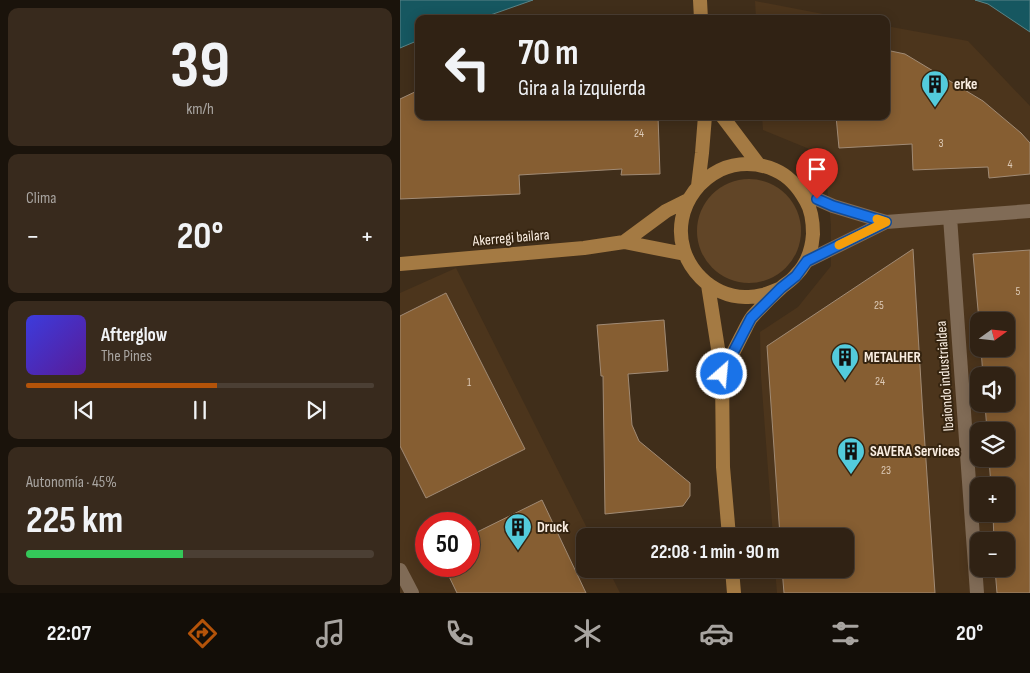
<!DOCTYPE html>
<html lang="es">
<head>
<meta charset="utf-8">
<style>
  body { margin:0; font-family:"Sofia Sans Condensed",sans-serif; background:#382a1d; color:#f1f3f6; height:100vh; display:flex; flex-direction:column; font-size:19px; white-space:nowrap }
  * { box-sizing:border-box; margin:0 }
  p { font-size:16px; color:#a8a4a0 }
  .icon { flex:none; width:28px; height:28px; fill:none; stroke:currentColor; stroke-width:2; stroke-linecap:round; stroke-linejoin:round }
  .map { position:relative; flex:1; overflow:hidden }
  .drawer { display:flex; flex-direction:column; gap:8px; padding:8px; background:#1a130b; width:400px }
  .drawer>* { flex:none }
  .banner { position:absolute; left:15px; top:15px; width:475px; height:105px; border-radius:10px; box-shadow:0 2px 12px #0003,0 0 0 1px #4b3f34; background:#302214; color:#f1f3f6; overflow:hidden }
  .needle { width:32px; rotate:75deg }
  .tools { position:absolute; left:570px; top:312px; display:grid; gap:10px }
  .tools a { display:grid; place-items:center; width:45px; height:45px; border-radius:10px; background:#302214; box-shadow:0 2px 12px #0003,0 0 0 1px #4b3f34; font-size:25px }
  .speed { position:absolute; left:15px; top:512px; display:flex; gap:10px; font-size:25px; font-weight:700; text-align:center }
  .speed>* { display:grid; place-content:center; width:65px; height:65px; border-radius:50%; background:#302214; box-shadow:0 2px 12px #0003,0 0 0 1px #4b3f34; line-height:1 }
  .speed .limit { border:8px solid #d22; background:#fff; color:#111 }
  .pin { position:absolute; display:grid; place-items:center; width:42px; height:42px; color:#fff; margin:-51px -21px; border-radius:50% 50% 50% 0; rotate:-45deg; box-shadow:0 0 5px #0007 }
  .pin .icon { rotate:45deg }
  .me { position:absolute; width:55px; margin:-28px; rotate:27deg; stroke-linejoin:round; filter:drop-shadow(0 0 4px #0008) }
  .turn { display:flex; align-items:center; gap:18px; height:105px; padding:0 20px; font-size:22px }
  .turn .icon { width:65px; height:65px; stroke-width:2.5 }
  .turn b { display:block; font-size:35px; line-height:42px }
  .big { font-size:38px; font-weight:700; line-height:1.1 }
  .drawer .widget { flex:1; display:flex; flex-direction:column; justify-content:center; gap:8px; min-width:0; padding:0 18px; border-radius:10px; background:#382a1d }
  .drawer .dial { align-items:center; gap:0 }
  .dial b { font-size:65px; line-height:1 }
  .song { display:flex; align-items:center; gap:15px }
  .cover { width:60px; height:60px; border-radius:8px; background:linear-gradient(135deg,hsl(240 70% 55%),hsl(270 70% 35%)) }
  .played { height:5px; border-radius:2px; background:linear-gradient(90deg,#b45309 55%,#4b3f34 55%) }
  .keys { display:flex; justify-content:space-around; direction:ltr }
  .heat { display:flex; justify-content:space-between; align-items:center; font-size:28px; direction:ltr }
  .charge { height:8px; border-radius:4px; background:linear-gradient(90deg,#34c759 45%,#4b3f34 0) }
  .trip { position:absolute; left:176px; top:528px; width:278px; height:50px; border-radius:10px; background:#302214; box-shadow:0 2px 12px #0003,0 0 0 1px #4b3f34; font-weight:700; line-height:50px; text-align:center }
  .tabs { display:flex; height:80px; justify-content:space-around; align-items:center; background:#130e08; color:#a8a4a0 }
  .tabs .icon { width:35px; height:35px }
  .tabs .active { color:#b45309 }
  .tabs b { font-size:22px; color:#f1f3f6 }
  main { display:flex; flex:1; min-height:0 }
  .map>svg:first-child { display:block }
  .built { fill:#4c351c; fill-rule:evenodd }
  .green { fill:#614527 }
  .water { fill:#165760; stroke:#5a8487 }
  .building { fill:#865e32; stroke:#a18b75 }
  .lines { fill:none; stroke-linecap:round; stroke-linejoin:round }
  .minor { stroke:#806b56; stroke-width:14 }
  .secondary { stroke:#a47a43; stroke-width:14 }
  .route-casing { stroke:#114b97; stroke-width:12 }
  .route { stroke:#1a73e8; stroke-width:9 }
  .slow { stroke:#f59e0b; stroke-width:9 }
  .labels { text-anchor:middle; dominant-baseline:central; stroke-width:4; stroke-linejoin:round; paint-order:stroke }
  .number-label { font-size:12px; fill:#dcc9b5 }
  .poi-label { font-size:15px; font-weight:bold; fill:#f9ede1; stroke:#352410; text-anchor:start }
  .street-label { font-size:15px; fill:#f9ede1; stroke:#352410 }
</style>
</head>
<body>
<main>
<section class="drawer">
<div class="widget dial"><b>39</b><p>km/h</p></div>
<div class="widget"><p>Clima</p>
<div class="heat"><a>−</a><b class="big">20°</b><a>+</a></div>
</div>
<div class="widget">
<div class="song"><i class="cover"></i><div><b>Afterglow</b><p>The Pines</p></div></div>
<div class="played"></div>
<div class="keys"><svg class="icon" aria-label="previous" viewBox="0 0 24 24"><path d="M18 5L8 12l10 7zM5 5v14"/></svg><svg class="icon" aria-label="pause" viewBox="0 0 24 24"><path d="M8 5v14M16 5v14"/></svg><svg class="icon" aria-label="next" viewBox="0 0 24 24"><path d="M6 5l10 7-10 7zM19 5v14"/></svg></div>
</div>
<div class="widget"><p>Autonomía · 45%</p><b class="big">225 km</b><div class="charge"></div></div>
</section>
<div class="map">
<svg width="630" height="593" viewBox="0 0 630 593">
  <rect width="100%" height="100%" fill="#402e1a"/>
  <path class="built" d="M 355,1 L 449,19 L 356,19 Z
    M 486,26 L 568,41 L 630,106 L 630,593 L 377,593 L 375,569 L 445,569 L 445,536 L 373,536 L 361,376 L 360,332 L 398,307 L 431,266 L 431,225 L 424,155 L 363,130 L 362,116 L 486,116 ZM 579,321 L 606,321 L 606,349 L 579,349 ZM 579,376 L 606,376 L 606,404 L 579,404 ZM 579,431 L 606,431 L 606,459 L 579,459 ZM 579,486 L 606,486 L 606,514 L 579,514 ZM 579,541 L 606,541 L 606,569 L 579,569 Z
    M 56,268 L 191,536 L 185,536 L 185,569 L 208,569 L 220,593 L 0,593 L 0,293 ZM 26,524 L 69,524 L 69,566 L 26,566 Z"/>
  <path class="green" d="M297 231a52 52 0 1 1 104 0a52 52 0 1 1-104 0Z"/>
  <path class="water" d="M 0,0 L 133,0 L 79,19 L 19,19 L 19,40 L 0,48 Z
    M 575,0 L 630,0 L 630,32 L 588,4 Z"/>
  <path class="building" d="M 486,50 L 505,54 L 583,101 L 621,133 L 630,143 L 630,174 L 589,178 L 588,167 L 513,170 L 512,144 L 439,148 L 436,116 L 486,116 Z
    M 19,90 L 19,116 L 258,116 L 260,174 L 221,175 L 222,169 L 119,175 L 120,194 L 0,199 L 0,99 Z
    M 513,249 L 523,416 L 535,593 L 384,593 L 382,569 L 445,569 L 445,536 L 380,536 L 367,346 Z
    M 630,250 L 630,593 L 597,593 L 595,569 L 606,569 L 606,541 L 594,541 L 593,514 L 606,514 L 606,486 L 591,486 L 589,459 L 606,459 L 606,431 L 587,431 L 585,404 L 606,404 L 606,376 L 583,376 L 581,349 L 606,349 L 606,321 L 579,321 L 573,254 Z
    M 46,293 L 125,449 L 26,498 L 0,446 L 0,316 Z
    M 264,320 L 268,371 L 228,374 L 232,425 L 239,441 L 290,483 L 290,496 L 283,506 L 205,514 L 203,376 L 201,376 L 197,325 Z
    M 142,500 L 186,593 L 57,593 L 44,566 L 69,566 L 69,536 Z"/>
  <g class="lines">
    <path class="minor" d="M 401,192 L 433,206 L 486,222
      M 550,217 L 577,593
      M 407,261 L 486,222 L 630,211
      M 0,570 L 12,593"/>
    <path class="secondary" d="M 300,0 L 301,19
      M 322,116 L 359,165
      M 298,186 L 302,153 L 305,116
      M 224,242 L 266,211 L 288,200
      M 0,264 L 184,248 L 224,242 L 285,254
      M 308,285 L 322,374 L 323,467 L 329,536
      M 322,374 C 329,361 335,349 341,337 C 345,330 348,322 352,317 C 361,307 372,296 382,287 C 387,283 392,280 396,275 C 407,264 412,250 413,234 C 413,223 412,211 406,201 C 399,188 389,176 375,170 C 357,162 337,162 320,170 C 278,191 267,244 301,278 C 312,289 328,297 345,297 C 358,298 369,293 381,288
      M 332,569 L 334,593"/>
  </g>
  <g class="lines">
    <g class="route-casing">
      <path id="route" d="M 322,374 L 351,318 L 381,288 L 396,276 L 407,261 L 486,222 L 433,206 L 417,199"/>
    </g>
    <use href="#route" class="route"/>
    <path class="slow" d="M 439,245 L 486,222 L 477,219"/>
  </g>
  <defs>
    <g id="building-pin" transform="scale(1.4375)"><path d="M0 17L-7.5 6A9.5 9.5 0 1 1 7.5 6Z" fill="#53cbdc" stroke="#352410"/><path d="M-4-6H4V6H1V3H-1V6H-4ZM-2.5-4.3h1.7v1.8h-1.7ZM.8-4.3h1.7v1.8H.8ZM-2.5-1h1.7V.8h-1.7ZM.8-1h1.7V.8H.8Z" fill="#111"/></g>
  </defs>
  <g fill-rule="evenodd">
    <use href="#building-pin" x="535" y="84"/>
    <use href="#building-pin" x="445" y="357"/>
    <use href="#building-pin" x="451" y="451"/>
    <use href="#building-pin" x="118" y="527"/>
  </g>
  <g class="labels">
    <g class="number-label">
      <text x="239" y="133">24</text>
      <text x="541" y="143">3</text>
      <text x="610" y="164">4</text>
      <text x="618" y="291">5</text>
      <text x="479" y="305">25</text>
      <text x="480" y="381">24</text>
      <text x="69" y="382">1</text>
      <text x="486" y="470">23</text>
    </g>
    <g class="poi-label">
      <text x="554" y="84">erke</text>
      <text x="464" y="357">METALHER</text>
      <text x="470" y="451">SAVERA Services</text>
      <text x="137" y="527">Druck</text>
    </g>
    <g class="street-label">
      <text transform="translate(111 238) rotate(-5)">Akerregi bailara</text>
      <text transform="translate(545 376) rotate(-94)">Ibaiondo industrialdea</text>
    </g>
  </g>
</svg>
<div class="tools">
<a><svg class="needle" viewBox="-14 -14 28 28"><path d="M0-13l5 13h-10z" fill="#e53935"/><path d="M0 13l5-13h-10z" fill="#a8a4a0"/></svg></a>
<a><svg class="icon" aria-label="sound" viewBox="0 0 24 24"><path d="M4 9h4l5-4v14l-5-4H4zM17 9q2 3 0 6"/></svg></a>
<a><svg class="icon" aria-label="layers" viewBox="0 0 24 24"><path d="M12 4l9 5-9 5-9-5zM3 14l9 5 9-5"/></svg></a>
<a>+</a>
<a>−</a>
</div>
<div class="speed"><div class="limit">50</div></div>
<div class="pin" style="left:417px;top:199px;background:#d93025"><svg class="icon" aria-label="arrive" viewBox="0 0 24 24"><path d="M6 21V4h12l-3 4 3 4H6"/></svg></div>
<svg class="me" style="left:322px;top:374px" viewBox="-20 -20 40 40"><circle r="17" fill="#1a73e8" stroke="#fff" stroke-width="3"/><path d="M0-11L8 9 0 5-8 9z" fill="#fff"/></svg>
<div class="trip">22:08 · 1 min · 90 m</div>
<div class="banner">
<div class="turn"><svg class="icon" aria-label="left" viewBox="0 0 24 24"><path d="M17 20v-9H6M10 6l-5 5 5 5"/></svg><div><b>70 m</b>Gira a la izquierda</div></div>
</div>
</div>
</main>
<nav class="tabs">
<b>22:07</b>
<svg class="icon active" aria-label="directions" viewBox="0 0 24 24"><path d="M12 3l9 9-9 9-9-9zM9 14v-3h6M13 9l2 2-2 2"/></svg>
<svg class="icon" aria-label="music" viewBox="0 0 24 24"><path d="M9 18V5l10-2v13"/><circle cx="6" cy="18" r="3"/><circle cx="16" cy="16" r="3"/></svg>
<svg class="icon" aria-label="phone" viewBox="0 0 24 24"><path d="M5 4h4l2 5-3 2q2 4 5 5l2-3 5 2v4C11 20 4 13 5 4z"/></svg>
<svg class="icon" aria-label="climate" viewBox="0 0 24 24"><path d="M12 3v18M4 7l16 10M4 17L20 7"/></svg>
<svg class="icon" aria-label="car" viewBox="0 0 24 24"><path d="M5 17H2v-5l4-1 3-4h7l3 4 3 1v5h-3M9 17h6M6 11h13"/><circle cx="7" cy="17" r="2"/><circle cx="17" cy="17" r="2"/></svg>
<svg class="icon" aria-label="filters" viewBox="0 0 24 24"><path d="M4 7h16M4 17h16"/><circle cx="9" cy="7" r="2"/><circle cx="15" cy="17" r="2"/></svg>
<b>20°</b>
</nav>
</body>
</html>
